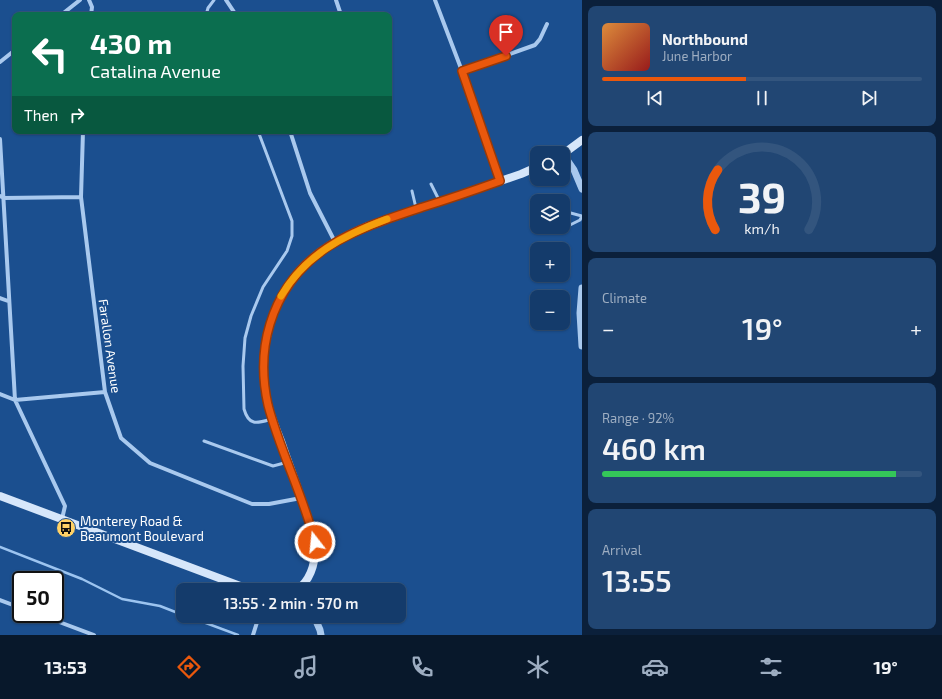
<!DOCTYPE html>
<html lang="en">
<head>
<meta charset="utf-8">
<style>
  body { margin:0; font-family:"Exo 2",sans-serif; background:#214673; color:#f1f3f6; height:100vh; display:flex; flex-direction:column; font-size:15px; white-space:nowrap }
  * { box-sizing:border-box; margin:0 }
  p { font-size:13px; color:#9dadc1 }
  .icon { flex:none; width:22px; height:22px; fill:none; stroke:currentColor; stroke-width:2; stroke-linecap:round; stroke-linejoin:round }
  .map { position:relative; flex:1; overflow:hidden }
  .details { display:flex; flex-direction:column; gap:6px; padding:6px; background:#0b203b; width:360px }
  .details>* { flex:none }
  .guide { position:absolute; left:12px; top:12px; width:380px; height:122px; border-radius:8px; box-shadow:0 1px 3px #0004,0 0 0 1px #33557e; background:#0b6e4f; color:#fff; overflow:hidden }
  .buttons { position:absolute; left:530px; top:146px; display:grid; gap:8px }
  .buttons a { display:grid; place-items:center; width:40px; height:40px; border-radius:8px; background:#143b6b; box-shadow:0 1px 3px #0004,0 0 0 1px #33557e; font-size:20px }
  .speed { position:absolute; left:12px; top:571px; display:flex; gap:8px; font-size:20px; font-weight:700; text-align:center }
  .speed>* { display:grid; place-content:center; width:52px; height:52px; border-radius:50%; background:#143b6b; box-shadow:0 1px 3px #0004,0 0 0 1px #33557e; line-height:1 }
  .speed .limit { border:2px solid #111; border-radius:6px; background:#fff; color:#111 }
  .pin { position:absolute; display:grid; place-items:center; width:34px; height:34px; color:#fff; margin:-41px -17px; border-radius:50% 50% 50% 0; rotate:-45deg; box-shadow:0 0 4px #0007 }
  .pin .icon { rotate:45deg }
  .me { position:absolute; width:44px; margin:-22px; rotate:344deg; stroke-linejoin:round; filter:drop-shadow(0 0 3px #0008) }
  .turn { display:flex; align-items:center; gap:14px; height:84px; padding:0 12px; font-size:18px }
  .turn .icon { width:52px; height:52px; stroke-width:2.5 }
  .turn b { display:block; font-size:28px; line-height:34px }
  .then { display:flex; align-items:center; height:38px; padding:0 12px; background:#0003; gap:8px; font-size:15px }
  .big { font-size:30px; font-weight:600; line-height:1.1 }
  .details .tile { flex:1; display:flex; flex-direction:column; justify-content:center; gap:6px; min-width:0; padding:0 14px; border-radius:8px; background:#214673 }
  .details .dial { align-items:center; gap:0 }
  .dial svg { height:104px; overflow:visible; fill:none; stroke:#33557e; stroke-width:7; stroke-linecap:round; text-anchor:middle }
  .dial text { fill:#f1f3f6; stroke:none }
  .song { display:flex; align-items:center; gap:12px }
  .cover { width:48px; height:48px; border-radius:6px; background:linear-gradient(135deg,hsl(30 70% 55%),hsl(0 70% 35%)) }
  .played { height:4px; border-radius:2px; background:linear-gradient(90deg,#ea580c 45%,#33557e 45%) }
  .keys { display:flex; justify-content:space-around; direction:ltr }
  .heat { display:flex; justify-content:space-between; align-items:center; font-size:22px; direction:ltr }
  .charge { height:6px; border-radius:3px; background:linear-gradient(90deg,#34c759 92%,#33557e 0) }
  .trip { position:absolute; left:176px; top:583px; width:230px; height:40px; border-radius:8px; background:#143b6b; box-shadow:0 1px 3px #0004,0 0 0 1px #33557e; font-weight:600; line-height:40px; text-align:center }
  .dock { display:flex; height:64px; justify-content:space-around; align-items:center; background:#08182b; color:#9dadc1 }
  .dock .icon { width:28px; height:28px }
  .dock .on { color:#ea580c }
  .dock b { font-size:18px; color:#f1f3f6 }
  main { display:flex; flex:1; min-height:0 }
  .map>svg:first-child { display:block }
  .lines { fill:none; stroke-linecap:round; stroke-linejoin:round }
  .stream { stroke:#9cc4f0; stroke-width:2.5 }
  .service { stroke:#a9c9ee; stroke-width:3 }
  .minor { stroke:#a9c9ee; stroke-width:4 }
  .tertiary { stroke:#a9c9ee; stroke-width:7 }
  .secondary { stroke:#d6e6fa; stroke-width:8 }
  .route-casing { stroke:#983908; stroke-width:10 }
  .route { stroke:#ea580c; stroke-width:7 }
  .slow { stroke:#f59e0b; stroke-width:7 }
  .labels { text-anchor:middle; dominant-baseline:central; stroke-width:4; stroke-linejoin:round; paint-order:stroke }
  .street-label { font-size:13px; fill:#fff; stroke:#1b4f8f }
  .poi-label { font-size:13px; fill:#fff; stroke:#1b4f8f; text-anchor:start }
</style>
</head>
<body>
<main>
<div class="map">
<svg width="582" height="635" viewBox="0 0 582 635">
  <rect width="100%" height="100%" fill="#1b4f8f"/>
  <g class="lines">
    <path class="stream" d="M 0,547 L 82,579 L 122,599 L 160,606 L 183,615
      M 187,616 L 238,635"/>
    <path class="service" d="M 206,15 L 208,8 L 214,0
      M 258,131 L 292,221 L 292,236 L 287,251 L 263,287 L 251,316 L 245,338 L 243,366 L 244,409 C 249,427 258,423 272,419
      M 431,184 L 439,200
      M 412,191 L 416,208
      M 567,212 L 582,216
      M 570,225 L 580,220 L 582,216
      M 204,441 L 273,466 L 288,462"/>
    <path class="minor" d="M 89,0 L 92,7 L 91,15
      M 226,0 L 236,15
      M 336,0 L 341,15
      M 435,0 L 462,71 L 500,181
      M 61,15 L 80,0
      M 0,62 L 15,50
      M 462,71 L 535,45 L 540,39 L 547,24
      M 83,131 L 81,197 L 105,392 L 121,438 L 150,463 L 252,504 L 269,504 L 301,498
      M 290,131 L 310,193 L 335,242
      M 0,139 L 15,400 L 65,506 L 62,519
      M 0,196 L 4,198 L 81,197
      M 0,298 L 8,301
      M 0,394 L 15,400 L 105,392
      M 0,600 L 21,608
      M 38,614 L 94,635
      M 253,635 L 259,616"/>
    <path class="tertiary" d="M 563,154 L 574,170 L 582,189
      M 582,288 L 580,313 L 582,346
      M 314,616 L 320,630 L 321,635"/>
    <path class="secondary" d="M 563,154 L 582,140
      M 0,496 L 251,590
      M 297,590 C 312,579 316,560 315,542 C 306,508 292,474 281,441 C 276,429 271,416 268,404 C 255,347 273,287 320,252 C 335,241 351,233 368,226 L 521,174 L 537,167"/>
  </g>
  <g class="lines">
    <g class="route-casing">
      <path id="route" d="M 315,542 C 303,495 280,451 268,405 C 262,378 262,350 270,324 C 293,249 356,229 423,207 C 449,199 475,190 500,181 L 462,71 L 506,56"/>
    </g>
    <use href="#route" class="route"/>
    <path class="slow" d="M 281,296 C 305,255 344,235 387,219"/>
  </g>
  <defs>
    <g id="bus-disc" transform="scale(1)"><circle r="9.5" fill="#ffd166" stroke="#1b4f8f"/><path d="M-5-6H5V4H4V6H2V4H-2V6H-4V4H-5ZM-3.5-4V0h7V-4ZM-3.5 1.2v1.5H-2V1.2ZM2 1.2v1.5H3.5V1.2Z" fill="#111"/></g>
  </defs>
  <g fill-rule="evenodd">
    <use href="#bus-disc" x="66" y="528"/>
  </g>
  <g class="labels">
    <g class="street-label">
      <text transform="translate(110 346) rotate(82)">Farallon Avenue</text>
    </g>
    <g class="poi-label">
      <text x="80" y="521">Monterey Road &amp;<tspan x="80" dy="15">Beaumont Boulevard</tspan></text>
    </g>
  </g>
</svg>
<div class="buttons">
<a><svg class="icon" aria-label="search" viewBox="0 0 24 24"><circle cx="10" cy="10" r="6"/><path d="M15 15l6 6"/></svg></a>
<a><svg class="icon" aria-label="layers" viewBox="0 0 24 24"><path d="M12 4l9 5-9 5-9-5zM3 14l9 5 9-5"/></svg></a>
<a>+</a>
<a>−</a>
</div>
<div class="speed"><div class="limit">50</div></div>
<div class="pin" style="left:506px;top:56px;background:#d93025"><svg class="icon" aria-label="arrive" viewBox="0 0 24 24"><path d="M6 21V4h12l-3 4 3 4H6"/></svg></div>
<svg class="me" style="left:315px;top:542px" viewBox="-20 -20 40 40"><circle r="17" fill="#ea580c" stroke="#fff" stroke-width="3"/><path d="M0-11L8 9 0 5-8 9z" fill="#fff"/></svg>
<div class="trip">13:55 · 2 min · 570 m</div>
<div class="guide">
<div class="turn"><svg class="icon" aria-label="left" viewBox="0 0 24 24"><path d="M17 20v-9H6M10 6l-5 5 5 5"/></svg><div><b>430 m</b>Catalina Avenue</div></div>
<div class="then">Then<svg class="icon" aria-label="right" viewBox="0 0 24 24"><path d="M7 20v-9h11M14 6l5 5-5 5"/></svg></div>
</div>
</div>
<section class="details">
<div class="tile">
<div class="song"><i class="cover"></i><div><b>Northbound</b><p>June Harbor</p></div></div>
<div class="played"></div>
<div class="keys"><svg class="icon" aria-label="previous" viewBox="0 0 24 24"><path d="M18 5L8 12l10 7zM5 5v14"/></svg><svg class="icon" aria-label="pause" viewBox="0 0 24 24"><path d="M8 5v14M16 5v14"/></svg><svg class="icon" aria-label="next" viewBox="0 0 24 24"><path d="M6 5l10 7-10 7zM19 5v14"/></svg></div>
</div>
<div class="tile dial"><svg viewBox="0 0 100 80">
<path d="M14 69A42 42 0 1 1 86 69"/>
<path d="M14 69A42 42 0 0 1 16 23" stroke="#ea580c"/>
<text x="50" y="56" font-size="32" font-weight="700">39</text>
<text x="50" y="72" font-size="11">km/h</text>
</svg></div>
<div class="tile"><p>Climate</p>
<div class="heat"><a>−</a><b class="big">19°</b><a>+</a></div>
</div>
<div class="tile"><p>Range · 92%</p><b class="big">460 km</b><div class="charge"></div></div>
<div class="tile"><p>Arrival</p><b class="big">13:55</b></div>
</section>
</main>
<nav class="dock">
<b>13:53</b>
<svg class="icon on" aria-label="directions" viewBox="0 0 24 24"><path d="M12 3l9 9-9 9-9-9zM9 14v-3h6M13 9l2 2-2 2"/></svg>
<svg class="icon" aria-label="music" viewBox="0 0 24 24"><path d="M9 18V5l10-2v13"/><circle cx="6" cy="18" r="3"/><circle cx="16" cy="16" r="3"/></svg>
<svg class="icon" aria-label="phone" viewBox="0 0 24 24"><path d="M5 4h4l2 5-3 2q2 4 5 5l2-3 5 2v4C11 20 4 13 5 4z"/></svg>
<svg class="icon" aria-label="climate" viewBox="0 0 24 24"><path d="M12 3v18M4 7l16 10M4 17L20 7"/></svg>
<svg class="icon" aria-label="car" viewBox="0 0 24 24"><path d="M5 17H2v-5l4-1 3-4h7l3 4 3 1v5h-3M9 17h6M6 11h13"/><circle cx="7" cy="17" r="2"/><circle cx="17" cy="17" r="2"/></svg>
<svg class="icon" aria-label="filters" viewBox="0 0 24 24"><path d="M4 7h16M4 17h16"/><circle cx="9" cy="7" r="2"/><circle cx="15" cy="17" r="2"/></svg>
<b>19°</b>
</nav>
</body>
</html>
